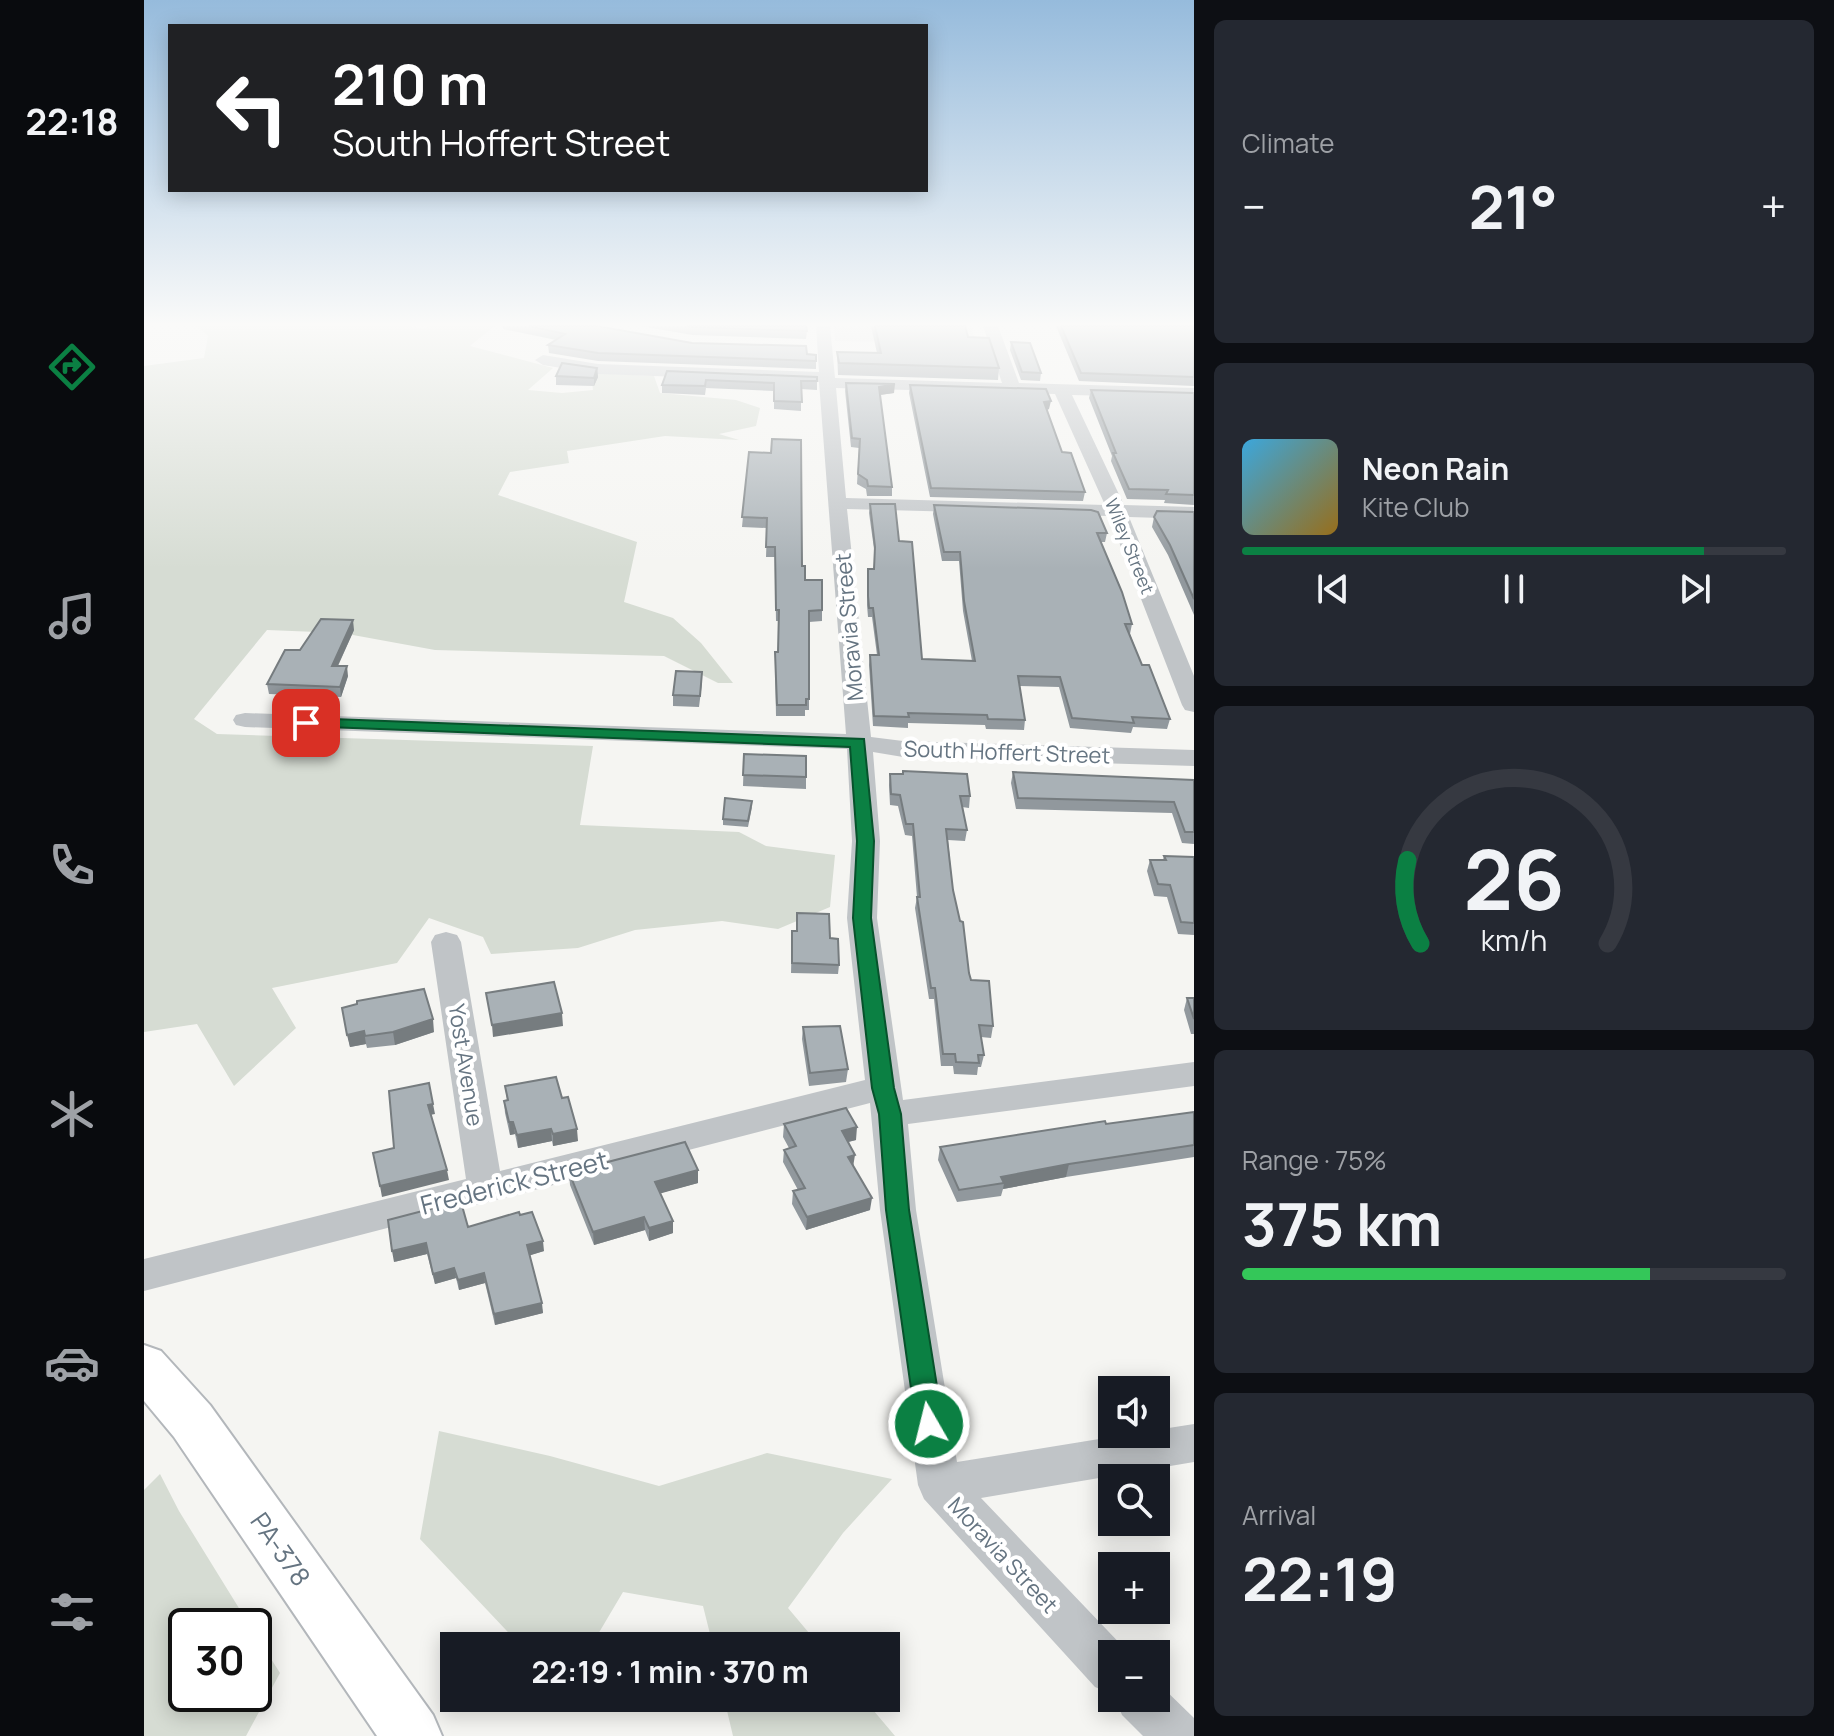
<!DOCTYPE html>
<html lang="en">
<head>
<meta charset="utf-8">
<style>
  body { margin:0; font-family:Manrope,sans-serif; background:#242831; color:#f1f3f6; height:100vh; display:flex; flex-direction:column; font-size:30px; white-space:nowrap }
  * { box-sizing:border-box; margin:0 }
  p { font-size:26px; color:#9ea1a6 }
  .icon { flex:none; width:44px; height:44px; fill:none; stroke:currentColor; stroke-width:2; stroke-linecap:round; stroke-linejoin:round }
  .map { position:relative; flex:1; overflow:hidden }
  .side { display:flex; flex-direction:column; gap:20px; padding:20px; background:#0d0f14; width:640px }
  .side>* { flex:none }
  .banner { position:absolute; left:24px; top:24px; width:760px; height:168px; border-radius:0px; box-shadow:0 4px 20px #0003; background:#202124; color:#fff; overflow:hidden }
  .fabs { position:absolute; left:954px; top:1376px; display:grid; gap:16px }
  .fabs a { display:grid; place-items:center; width:72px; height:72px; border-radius:0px; background:#171b24; box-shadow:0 4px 20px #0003; font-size:40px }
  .speed { position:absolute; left:24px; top:1608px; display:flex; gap:16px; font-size:40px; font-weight:700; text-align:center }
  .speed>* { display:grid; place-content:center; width:104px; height:104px; border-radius:50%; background:#171b24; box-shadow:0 4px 20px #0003; line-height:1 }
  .speed .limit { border:4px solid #111; border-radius:12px; background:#fff; color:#111 }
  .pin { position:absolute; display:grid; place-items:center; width:68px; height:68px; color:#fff; margin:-34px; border-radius:16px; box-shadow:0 4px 12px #0006 }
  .me { position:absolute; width:88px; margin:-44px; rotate:352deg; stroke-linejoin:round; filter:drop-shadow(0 0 6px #0008) }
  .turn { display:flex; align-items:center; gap:28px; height:168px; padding:0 32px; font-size:36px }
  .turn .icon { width:104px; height:104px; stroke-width:2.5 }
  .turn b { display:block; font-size:56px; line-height:68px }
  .big { font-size:60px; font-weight:700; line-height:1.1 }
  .side .widget { flex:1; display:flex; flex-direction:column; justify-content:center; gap:12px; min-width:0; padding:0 28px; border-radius:12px; background:#242831 }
  .side .dial { align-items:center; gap:0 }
  .dial svg { height:208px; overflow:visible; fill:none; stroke:#363941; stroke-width:7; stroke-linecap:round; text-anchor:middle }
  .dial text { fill:#f1f3f6; stroke:none }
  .song { display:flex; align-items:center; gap:24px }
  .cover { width:96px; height:96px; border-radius:12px; background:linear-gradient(135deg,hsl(200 70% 55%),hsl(40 70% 35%)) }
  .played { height:8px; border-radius:4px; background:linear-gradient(90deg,#0b8043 85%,#363941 85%) }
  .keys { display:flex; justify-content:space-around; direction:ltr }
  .heat { display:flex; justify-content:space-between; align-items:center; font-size:44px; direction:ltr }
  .charge { height:12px; border-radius:6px; background:linear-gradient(90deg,#34c759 75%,#363941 0) }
  .trip { position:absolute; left:296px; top:1632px; width:460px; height:80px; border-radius:0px; background:#171b24; box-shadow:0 4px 20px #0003; font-weight:700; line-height:80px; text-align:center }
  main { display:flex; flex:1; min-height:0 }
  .dock { display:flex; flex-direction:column; width:144px; justify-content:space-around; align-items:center; background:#090b0e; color:#9ea1a6 }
  .dock .icon { width:56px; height:56px }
  .dock .current { color:#0b8043 }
  .dock b { font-size:36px; color:#f1f3f6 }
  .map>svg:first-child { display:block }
  .built { fill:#e3e4e3 }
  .green { fill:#d6dcd3 }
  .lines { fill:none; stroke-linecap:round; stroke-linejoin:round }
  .major-casing { stroke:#b3b7bb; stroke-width:4 }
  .minor { fill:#c0c4c7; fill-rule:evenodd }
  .major { fill:#fff; fill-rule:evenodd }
  .wall { fill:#91989d }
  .shaded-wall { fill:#767c7f }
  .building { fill:#a9b1b6; stroke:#767c7f; stroke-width:2 }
  .route { fill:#0b8043; stroke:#07532c; stroke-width:2 }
  .labels { text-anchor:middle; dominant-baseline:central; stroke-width:8; stroke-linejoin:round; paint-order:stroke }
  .far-street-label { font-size:18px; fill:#657481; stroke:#fff }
  .street-label { font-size:22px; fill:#657481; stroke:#fff }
  .near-street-label { font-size:26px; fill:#657481; stroke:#fff }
</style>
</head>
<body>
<main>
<nav class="dock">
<b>22:18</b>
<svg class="icon current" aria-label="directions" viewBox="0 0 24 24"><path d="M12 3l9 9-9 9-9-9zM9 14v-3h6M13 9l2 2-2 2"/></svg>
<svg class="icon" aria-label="music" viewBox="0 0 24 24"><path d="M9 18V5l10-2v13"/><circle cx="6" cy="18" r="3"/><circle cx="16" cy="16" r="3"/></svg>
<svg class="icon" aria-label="phone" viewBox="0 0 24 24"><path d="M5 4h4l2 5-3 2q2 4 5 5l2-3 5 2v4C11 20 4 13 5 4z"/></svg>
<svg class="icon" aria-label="climate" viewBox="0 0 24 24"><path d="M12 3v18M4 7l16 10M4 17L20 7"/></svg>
<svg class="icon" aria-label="car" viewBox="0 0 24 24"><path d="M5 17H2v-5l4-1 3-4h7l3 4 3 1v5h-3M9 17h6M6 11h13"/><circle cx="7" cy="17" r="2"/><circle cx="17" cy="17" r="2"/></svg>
<svg class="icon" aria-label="filters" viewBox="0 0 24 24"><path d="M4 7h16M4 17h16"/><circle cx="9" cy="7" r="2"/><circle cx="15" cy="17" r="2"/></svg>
</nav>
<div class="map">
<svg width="1050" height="1736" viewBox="0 0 1050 1736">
  <rect width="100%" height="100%" fill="#f5f5f2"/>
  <path class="built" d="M 690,326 L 827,326 L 832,343 L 691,341 Z"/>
  <path class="green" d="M 52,326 L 266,326 L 279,329 L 285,326 L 350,326 L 326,346 L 409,368 L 384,390 L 418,393 L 449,390 L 447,373 L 510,376 L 516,393 L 592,400 L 616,408 L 612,426 L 575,434 L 595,440 L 521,436 L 423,451 L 425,463 L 366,472 L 354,495 L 493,542 L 480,602 L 529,618 L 557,643 L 589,683 L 574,683 L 520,656 L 291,650 L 198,633 L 123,630 L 50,719 L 73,734 L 449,746 L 436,825 L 595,832 L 622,846 L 691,855 L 686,907 L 634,929 L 578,921 L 491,930 L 434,948 L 347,954 L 339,937 L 285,918 L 253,963 L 128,988 L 152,1028 L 90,1086 L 53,1024 L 0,1032 L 0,366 L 60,358 L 64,336 Z
    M 295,1431 L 406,1456 L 515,1486 L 623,1453 L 748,1479 L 699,1533 L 644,1608 L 676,1646 L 569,1646 L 559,1606 L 479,1592 L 447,1646 L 377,1646 L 276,1539 Z
    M 16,1474 L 35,1511 L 106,1626 L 42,1626 L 42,1694 L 110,1694 L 110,1632 L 136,1673 L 102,1736 L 0,1736 L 0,1490 Z
    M 580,1698 L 719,1698 L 751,1736 L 589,1736 Z"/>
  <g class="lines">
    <g class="major-casing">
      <path id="major" d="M 0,1345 L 17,1351 L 66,1405 L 289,1715 L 298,1736 L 233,1736 L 30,1437 L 0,1401 Z"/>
    </g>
    <path class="minor" d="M 672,326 L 686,326 L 691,378 L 858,383 L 839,326 L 854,326 L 875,383 L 1050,388 L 1050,398 L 928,395 L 980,505 L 1050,507 L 1050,519 L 985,517 L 1050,676 L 1050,712 L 1041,710 L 1038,705 L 965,516 L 703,509 L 727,737 L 759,741 L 1050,750 L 1050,766 L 759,757 L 729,752 L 736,841 L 733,918 L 759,1100 L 1050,1062 L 1050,1086 L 764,1124 L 772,1210 L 813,1462 L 986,1434 L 1012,1434 L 1012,1430 L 1050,1424 L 1050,1462 L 837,1498 L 985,1653 L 968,1654 L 968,1694 L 951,1687 L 780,1499 L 774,1485 L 736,1210 L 726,1103 L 0,1291 L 0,1259 L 322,1179 L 287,942 L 291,935 L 302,932 L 313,935 L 317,942 L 356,1171 L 721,1080 L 703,918 L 708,841 L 703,749 L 101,727 L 92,725 L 89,720 L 92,715 L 101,713 L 702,734 L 675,382 L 454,374 L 399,365 L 391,360 L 399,355 L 454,364 L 675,372 ZM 692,388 L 911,394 L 961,505 L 702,498 Z
      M 1012,1681 L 1050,1718 L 1050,1736 L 999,1736 L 978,1715 L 971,1698 L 1012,1698 Z"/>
    <use href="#major" class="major"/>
  </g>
  <path class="wall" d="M 359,326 L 453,326 L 548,343 L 663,354 L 672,361 L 672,369 L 454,361 L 405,353 L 404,345 L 412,340 L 359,329 Z
    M 497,326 L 662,326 L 663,331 L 662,339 L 548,335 Z
    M 727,326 L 821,326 L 824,337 L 855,368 L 854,380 L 694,375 L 693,352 L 733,353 Z
    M 912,326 L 1050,326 L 1050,386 L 935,381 Z
    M 867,342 L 897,373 L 896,381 L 877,380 L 866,350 Z
    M 453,368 L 454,377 L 450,386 L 412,385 L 412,376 Z
    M 523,371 L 673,381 L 673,390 L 657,389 L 657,411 L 630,409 L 630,391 L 562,388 L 561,395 L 518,393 L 518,385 Z
    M 702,383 L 750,393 L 736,395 L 748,487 L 748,496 L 723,496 L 722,489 L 713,484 L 715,448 L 707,447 L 701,391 Z
    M 766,385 L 905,409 L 903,410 L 918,452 L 941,492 L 939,501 L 786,497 L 765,393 Z
    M 947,390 L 1050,393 L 1050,505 L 1020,503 L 1021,500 L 983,499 L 967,461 L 968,456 L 945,398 Z
    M 605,452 L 658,566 L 661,580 L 678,610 L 678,621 L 665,622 L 665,710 L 661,710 L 661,716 L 632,716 L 631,663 L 631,652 L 634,652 L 635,621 L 632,621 L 631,557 L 622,557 L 623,528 L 598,527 Z
    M 726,504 L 755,541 L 778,659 L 828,661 L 819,611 L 815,561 L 798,561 L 789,514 L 790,505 L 963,533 L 961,542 L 957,542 L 988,624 L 986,634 L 998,665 L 1026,719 L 1023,729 L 989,727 L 987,733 L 926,728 L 915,687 L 876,686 L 881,720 L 880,730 L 842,729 L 841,725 L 764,723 L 764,728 L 729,726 L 725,665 L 726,655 L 733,655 L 728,617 L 724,617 L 723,605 L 724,569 L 730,569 L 731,556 L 725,513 Z
    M 1050,512 L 1050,615 L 1024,555 L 1008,527 L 1010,517 Z
    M 210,630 L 194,666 L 204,676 L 197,697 L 125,694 L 123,684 L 156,650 Z
    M 558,683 L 555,707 L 529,706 L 529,695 Z
    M 600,754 L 662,777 L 662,789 L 599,786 Z
    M 869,772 L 1050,780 L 1050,844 L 1038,843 L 1028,813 L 872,809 L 867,783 Z
    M 746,774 L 826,796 L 825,808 L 818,807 L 823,830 L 821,841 L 804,840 L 809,890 L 825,973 L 827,980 L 849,1026 L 847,1038 L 837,1037 L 840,1055 L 837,1067 L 834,1067 L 833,1075 L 810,1074 L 809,1066 L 797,1066 L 790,999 L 785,999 L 771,908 L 773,897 L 768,836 L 761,835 L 754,806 L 746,805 L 745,785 Z
    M 608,807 L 604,827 L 579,825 L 579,819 Z
    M 1020,856 L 1050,857 L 1050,935 L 1034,934 L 1023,897 L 1010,896 L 1003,871 L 1006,860 L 1019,860 Z
    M 653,913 L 686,938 L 695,965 L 694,974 L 647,973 L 648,931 L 652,931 Z
    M 1043,998 L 1050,998 L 1050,1034 L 1047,1034 L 1040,1010 Z
    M 198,1008 L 290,1032 L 251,1045 L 223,1048 L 222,1044 L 206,1047 Z
    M 659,1027 L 704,1069 L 702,1082 L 665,1086 L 658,1039 Z
    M 361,1086 L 418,1098 L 434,1141 L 409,1146 L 408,1141 L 374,1148 L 371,1134 L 366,1135 L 361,1113 L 360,1101 L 363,1100 Z
    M 1050,1112 L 1050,1157 L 922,1177 L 859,1189 L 857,1196 L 813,1202 L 794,1160 L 796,1147 Z
    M 640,1124 L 712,1140 L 704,1142 L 710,1167 L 726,1210 L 662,1230 L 648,1204 L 649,1191 L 654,1190 L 639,1162 L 640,1150 L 645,1148 L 639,1137 Z
    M 425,1172 L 554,1183 L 516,1193 L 529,1233 L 505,1241 L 501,1230 L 450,1245 L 426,1185 Z
    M 324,1227 L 400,1251 L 386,1255 L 399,1313 L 351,1325 L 341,1283 L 315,1290 L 312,1278 L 291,1284 L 283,1254 L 250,1262 Z"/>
  <path class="shaded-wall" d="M 453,368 L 454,377 L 450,386 L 450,378 Z
    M 751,384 L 750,393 L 735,395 L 735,387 Z
    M 907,401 L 905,409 L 899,410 L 900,402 Z
    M 209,620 L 210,630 L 189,676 L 188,666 Z
    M 203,666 L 204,676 L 197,697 L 196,687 Z
    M 418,1013 L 419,1026 L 349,1037 L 348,1025 Z
    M 289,1019 L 290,1032 L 251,1045 L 249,1032 Z
    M 220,1031 L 222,1044 L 206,1047 L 203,1035 Z
    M 289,1104 L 291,1114 L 286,1115 L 284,1105 Z
    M 365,1122 L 369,1122 L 371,1134 L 366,1135 Z
    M 713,1127 L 712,1140 L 696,1144 L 698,1131 Z
    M 407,1129 L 408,1141 L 374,1148 L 373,1135 Z
    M 433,1129 L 434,1141 L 409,1146 L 409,1134 Z
    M 711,1155 L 709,1167 L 704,1157 Z
    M 925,1164 L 922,1177 L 859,1189 L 860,1183 L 857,1177 Z
    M 303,1170 L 305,1180 L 238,1197 L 236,1186 Z
    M 554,1170 L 554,1183 L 511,1195 L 511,1182 Z
    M 728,1198 L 726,1210 L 662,1230 L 663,1217 Z
    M 500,1217 L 501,1230 L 450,1245 L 449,1232 Z
    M 529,1221 L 529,1233 L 505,1241 L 505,1228 Z
    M 399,1241 L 400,1251 L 384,1256 L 383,1245 Z
    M 282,1243 L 283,1254 L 250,1262 L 248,1251 Z
    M 310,1268 L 312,1278 L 291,1284 L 289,1274 Z
    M 340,1273 L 341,1283 L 315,1290 L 314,1280 Z
    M 398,1303 L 399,1313 L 351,1325 L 350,1314 Z"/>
  <path class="building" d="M 385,326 L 453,326 L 548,343 L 662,346 L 663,354 L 672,355 L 672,361 L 454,353 L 404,345 L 421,334 Z
    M 543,326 L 662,326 L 663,331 L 548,327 Z
    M 731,326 L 821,326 L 824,337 L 845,338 L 855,368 L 695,363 L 693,352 L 737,353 Z
    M 917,326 L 1050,326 L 1050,377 L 937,373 Z
    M 867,342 L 886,343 L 897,373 L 878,372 Z
    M 418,363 L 453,368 L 450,378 L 412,376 Z
    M 523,371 L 673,377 L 673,381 L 657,381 L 658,402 L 630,401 L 630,383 L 562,380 L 561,386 L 518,385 Z
    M 702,383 L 751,384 L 735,387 L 748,487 L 724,486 L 723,480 L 714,474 L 716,439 L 708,438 Z
    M 766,385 L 902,389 L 907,401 L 900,402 L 918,452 L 927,453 L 941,492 L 787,488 Z
    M 947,390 L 1050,393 L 1050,495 L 1022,494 L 1024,490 L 985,489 L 969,453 L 972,453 Z
    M 628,439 L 657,440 L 658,566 L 661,566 L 661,580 L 678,580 L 678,610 L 665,611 L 665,699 L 662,699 L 662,705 L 633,705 L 631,652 L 634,652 L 635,610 L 632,610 L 631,547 L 622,547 L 623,518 L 598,517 L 605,452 L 627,453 Z
    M 726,504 L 751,504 L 755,541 L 768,542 L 778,659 L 831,661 L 820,601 L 816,552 L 800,552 L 790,505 L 947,510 L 954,512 L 963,533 L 953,533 L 978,592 L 988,624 L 981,624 L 998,665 L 1005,665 L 1026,719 L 988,717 L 990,723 L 928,718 L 916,677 L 874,676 L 881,720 L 844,719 L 843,715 L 764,713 L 765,717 L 730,716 L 726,655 L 735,655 L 729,608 L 725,608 L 724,596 L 724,569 L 730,569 L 731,547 Z
    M 1013,511 L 1050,512 L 1050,599 L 1026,545 L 1010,517 Z
    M 177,619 L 209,620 L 188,666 L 203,666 L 196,687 L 123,684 L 141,650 L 156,650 Z
    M 532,671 L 558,672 L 556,696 L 529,695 Z
    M 600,754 L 662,756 L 662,777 L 599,775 Z
    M 759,771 L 823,774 L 826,796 L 816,796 L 823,830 L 802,829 L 809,890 L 816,921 L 819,922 L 825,973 L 827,980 L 845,981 L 849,1026 L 835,1025 L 840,1055 L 834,1055 L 835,1063 L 812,1062 L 811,1054 L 799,1054 L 791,988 L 787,988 L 773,897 L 776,897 L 769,824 L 762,824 L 756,795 L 747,794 L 746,774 L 759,774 Z
    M 869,772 L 1050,780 L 1050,832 L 1041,832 L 1030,802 L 874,798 Z
    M 581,798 L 608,801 L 604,821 L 579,819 Z
    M 1020,856 L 1050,857 L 1050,923 L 1037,922 L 1026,885 L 1014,884 L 1006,860 L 1022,860 Z
    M 653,913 L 685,914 L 686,938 L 694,939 L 695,965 L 648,963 L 648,931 L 653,931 Z
    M 410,982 L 418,1013 L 348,1025 L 342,993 Z
    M 280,989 L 289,1019 L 249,1032 L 221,1036 L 220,1031 L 203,1035 L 198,1008 L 213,1004 L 213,1001 Z
    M 1043,998 L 1050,998 L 1050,1019 Z
    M 696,1026 L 704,1069 L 666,1073 L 659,1027 Z
    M 412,1077 L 418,1098 L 424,1097 L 433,1129 L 409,1134 L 407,1129 L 373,1135 L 369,1122 L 365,1122 L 360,1101 L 364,1100 L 361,1086 Z
    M 285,1083 L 289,1104 L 284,1105 L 303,1170 L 236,1186 L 229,1153 L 250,1148 L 245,1091 Z
    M 702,1108 L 713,1127 L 698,1131 L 711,1155 L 704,1157 L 728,1198 L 663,1217 L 649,1191 L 661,1188 L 640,1150 L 652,1146 L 640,1124 Z
    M 1050,1112 L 1050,1145 L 925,1164 L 857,1177 L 860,1183 L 815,1190 L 796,1147 L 961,1121 L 962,1124 Z
    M 541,1142 L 554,1170 L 511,1182 L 529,1221 L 505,1228 L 500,1217 L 449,1232 L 425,1172 Z
    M 313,1202 L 317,1202 L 324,1227 L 375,1212 L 376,1215 L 388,1212 L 399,1241 L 383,1245 L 398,1303 L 350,1314 L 340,1273 L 314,1280 L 310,1268 L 289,1274 L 282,1243 L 248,1251 L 244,1220 Z"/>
  <linearGradient id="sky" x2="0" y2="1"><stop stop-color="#96bbdc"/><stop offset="0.57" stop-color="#fafaf9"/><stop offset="1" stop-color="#fafaf9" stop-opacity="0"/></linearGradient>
  <rect width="1050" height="569" fill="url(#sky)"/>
  <path class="route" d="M 162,718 L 720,739 L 730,841 L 727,918 L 750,1088 L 757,1114 L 765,1210 L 799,1424 L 795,1433 L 785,1436 L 776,1433 L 772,1424 L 742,1210 L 735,1114 L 728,1088 L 709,918 L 713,841 L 706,747 L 157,726 L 154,723 Z"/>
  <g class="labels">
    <g class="far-street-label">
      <text transform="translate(986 546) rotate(68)">Wiley Street</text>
    </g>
    <g class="street-label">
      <text transform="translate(705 627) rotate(-95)">Moravia Street</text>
      <text transform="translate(863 752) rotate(2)">South Hoffert Street</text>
      <text transform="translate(322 1065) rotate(81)">Yost Avenue</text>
      <text transform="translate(859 1555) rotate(47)">Moravia Street</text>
    </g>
    <g class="near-street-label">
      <text transform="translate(370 1182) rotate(-14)">Frederick Street</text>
      <text transform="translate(137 1549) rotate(55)">PA-378</text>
    </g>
  </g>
</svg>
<div class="fabs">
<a><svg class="icon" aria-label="sound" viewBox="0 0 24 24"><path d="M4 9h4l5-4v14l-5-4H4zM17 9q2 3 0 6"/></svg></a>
<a><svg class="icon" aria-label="search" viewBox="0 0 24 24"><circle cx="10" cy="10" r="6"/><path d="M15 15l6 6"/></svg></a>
<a>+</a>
<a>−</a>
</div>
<div class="speed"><div class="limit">30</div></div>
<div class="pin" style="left:162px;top:723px;background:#d93025"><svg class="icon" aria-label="arrive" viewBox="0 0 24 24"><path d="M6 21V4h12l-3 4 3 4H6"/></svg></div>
<svg class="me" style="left:785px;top:1424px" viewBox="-20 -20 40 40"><circle r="17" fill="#0b8043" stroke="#fff" stroke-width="3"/><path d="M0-11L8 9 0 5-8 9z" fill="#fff"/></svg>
<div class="trip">22:19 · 1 min · 370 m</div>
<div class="banner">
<div class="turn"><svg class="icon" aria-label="left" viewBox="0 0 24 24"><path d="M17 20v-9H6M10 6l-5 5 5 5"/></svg><div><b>210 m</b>South Hoffert Street</div></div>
</div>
</div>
<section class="side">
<div class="widget"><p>Climate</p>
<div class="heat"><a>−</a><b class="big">21°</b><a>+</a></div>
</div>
<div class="widget">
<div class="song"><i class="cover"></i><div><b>Neon Rain</b><p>Kite Club</p></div></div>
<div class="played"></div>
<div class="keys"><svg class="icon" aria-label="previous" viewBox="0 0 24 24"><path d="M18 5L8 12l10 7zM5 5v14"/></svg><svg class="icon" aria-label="pause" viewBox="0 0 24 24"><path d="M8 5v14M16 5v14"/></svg><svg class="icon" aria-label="next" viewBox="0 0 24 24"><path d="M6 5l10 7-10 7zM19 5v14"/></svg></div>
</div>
<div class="widget dial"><svg viewBox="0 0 100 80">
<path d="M14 69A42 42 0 1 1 86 69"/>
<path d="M14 69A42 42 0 0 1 9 37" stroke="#0b8043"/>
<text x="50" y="56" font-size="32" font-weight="700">26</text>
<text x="50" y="72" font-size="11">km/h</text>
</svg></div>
<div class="widget"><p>Range · 75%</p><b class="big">375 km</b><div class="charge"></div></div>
<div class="widget"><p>Arrival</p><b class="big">22:19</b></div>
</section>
</main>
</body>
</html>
